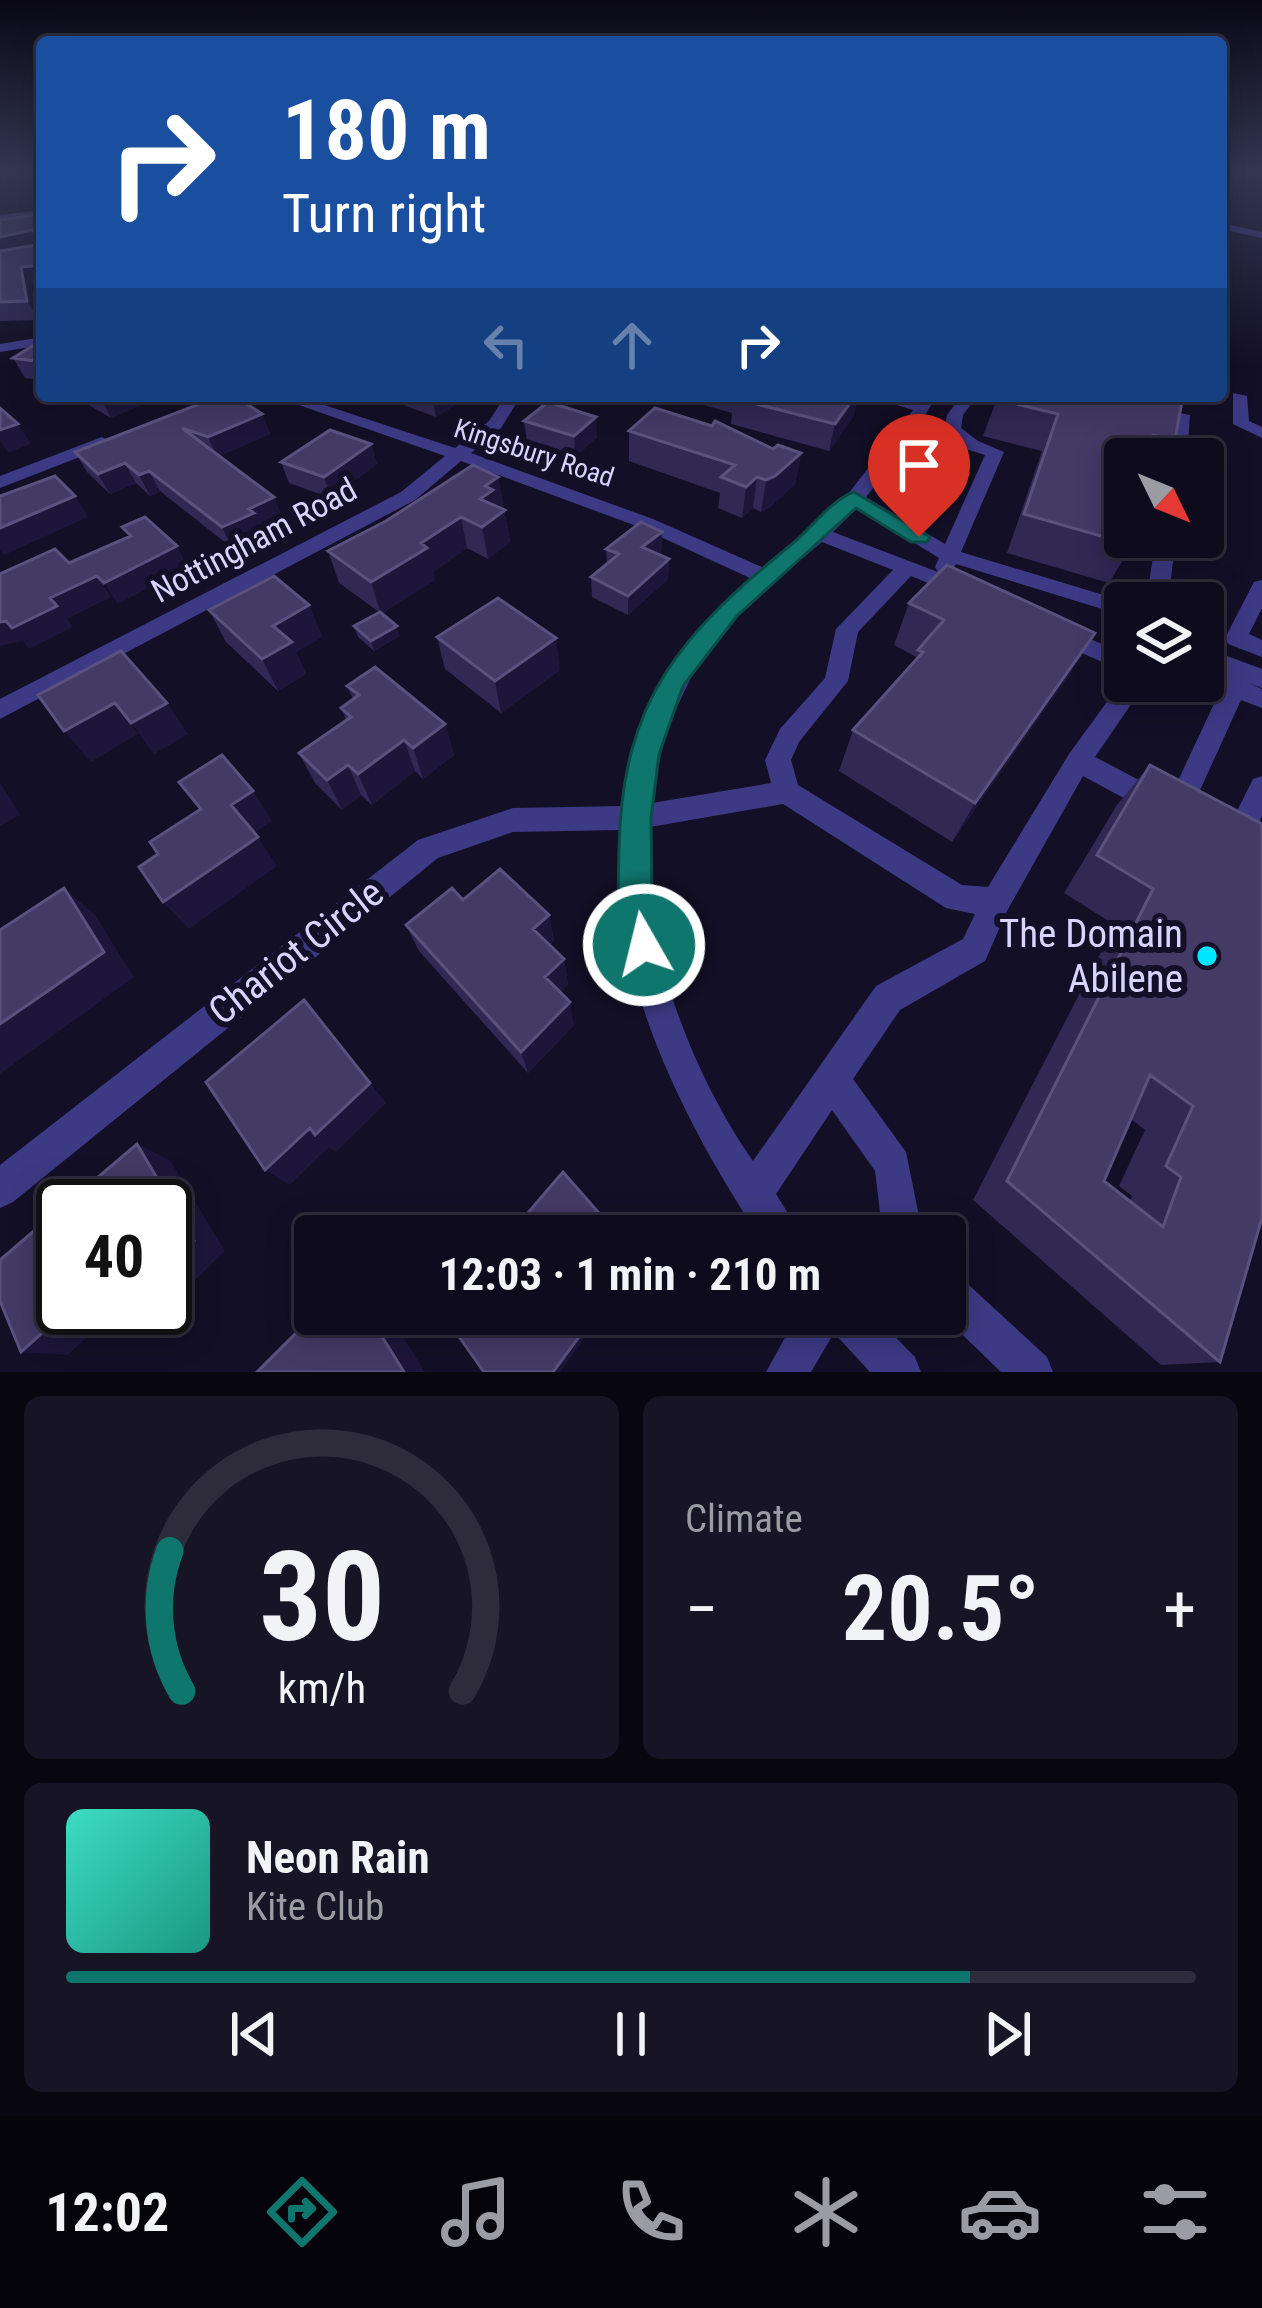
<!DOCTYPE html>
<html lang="en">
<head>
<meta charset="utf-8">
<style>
  body { margin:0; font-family:"Roboto Condensed",sans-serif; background:#171425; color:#f1f3f6; height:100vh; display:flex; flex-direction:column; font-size:45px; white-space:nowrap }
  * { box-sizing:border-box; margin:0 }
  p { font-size:39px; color:#9b9ba3 }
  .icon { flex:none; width:66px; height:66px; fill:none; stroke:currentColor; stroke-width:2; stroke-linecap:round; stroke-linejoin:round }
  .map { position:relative; height:1372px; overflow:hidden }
  .side { display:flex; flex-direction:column; gap:24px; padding:24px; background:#08060f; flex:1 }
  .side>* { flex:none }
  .hud { position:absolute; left:36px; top:36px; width:1191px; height:366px; border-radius:12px; box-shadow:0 6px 30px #0003,0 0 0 3px #2e2b3b; background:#1a4fa0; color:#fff; overflow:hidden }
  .needle { width:78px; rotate:133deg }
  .fabs { position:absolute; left:1104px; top:438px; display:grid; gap:24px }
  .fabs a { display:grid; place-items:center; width:120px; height:120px; border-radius:12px; background:#0e0b1c; box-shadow:0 6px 30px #0003,0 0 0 3px #2e2b3b; font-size:60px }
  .speed { position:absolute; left:36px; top:1179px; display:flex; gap:24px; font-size:60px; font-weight:700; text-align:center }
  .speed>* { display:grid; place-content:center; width:156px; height:156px; border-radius:50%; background:#0e0b1c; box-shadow:0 6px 30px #0003,0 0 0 3px #2e2b3b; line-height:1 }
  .speed .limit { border:6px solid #111; border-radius:18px; background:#fff; color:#111 }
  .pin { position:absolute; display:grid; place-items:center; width:102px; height:102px; color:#fff; margin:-123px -51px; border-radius:50% 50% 50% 0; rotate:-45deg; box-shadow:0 0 12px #0007 }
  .pin .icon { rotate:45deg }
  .me { position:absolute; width:132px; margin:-66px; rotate:352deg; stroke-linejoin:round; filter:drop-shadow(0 0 9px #0008) }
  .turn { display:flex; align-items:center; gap:42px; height:252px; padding:0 48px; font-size:54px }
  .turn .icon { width:156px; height:156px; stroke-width:2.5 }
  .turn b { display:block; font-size:84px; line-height:102px }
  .lanes { display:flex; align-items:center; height:114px; padding:0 48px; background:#0003; justify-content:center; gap:60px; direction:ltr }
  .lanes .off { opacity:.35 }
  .big { font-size:90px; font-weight:700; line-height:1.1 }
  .side .card { flex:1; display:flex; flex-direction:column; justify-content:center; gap:18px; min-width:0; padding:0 42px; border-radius:18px; background:#171425 }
  .side .dial { align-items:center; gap:0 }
  .dial svg { height:312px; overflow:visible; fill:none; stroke:#2e2b3b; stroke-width:7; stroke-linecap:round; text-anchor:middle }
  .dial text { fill:#f1f3f6; stroke:none }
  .song { display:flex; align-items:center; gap:36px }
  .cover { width:144px; height:144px; border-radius:18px; background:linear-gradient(135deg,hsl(170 70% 55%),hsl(170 70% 35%)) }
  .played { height:12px; border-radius:6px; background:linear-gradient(90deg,#0f766e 80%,#2e2b3b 80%) }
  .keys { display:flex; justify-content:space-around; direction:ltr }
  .heat { display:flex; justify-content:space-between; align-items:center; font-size:66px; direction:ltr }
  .side .tiles { flex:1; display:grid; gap:24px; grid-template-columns:1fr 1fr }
  .card:last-child { grid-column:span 2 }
  .trip { position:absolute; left:294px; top:1215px; width:672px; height:120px; border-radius:12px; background:#0e0b1c; box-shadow:0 6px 30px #0003,0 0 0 3px #2e2b3b; font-weight:700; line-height:120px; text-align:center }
  .menu { display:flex; height:192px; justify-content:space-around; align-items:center; background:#06040b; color:#9b9ba3 }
  .menu .icon { width:84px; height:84px }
  .menu .selected { color:#0f766e }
  .menu b { font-size:54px; color:#f1f3f6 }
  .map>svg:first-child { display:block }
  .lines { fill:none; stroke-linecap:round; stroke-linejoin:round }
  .minor { fill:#3d3a85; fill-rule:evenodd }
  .wall { fill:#312854; fill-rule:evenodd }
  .shaded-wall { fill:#1d163a }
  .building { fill:#433a66; stroke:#5a527e; stroke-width:3; fill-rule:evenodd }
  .route { fill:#0f766e; stroke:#0a4d48; stroke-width:3 }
  .poi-dot { fill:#00e5ff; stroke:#130f26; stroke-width:4.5 }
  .labels { text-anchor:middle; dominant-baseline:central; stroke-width:12; stroke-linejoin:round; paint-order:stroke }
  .far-street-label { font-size:27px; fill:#d9d4ff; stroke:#130f26 }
  .street-label { font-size:33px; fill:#d9d4ff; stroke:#130f26 }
  .near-poi-label { font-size:39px; fill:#d9d4ff; stroke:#130f26; text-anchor:end }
  .near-street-label { font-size:39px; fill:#d9d4ff; stroke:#130f26 }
</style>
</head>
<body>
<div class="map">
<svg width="1262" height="1372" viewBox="0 0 1262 1372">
  <rect width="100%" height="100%" fill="#130f26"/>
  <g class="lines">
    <path class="minor" d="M 42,210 L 42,216 L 0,221 L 0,215 Z
      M 1221,223 L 1262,232 L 1262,238 L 1221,229 Z
      M 42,337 L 42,345 L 0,352 L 0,344 Z
      M 1233,393 L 1247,396 L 1249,421 L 1262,427 L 1262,438 L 1233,424 Z
      M 273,396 L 297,396 L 455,448 L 489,421 L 505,396 L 521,396 L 501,428 L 471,453 L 653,519 L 764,568 L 845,498 L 913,410 L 868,396 L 918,401 L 921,396 L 937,396 L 900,454 L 866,497 L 945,544 L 985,455 L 966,449 L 944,429 L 947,415 L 961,396 L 977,396 L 963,415 L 961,428 L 978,441 L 1004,452 L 961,552 L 1130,603 L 1125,603 L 1125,616 L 956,564 L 952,572 L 939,572 L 971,584 L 974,589 L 971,594 L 955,594 L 911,576 L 858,632 L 848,681 L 799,742 L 791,760 L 798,785 L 962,885 L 988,887 L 1069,754 L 1125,677 L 1125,681 L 1147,681 L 1095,757 L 1166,794 L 1169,800 L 1220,691 L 1197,681 L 1203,681 L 1203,665 L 1225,674 L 1203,664 L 1203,647 L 1262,669 L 1262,688 L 1248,683 L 1262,689 L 1262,708 L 1241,700 L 1186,821 L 1176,825 L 1166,821 L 1163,811 L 1146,810 L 1083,776 L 1007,911 L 985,961 L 900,1010 L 853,1079 L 906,1152 L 923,1236 L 883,1236 L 875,1171 L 832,1110 L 776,1194 L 802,1236 L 759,1236 C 687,1128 602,965 621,830 L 513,832 L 438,858 L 13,1202 L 0,1208 L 0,1165 L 418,840 L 513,808 L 625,806 C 637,719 681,634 750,578 L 639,527 L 461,461 L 415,500 L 0,719 L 0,699 L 401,492 L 445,456 ZM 857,508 L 939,558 L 935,567 L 938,572 L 833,532 ZM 822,542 L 893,570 L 836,629 L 825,678 L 780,729 L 765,760 L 771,783 L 652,803 C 660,733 691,660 742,609 C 766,584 796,565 822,542 ZM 783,804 L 946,908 L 975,914 L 963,939 L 876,986 L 753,1161 C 692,1074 637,935 650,827 Z
      M 1149,407 L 1190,415 L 1187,459 L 1169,459 L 1175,422 L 1143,415 L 1143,409 Z
      M 102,437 L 111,442 L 108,446 L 0,488 L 0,476 Z
      M 1156,537 L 1176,537 L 1168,603 L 1146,603 Z
      M 1262,580 L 1262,608 L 1249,634 L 1262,640 L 1262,657 L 1228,644 L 1225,638 L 1254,582 Z
      M 1060,626 L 1125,654 L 1125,672 L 1052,640 L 1049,634 Z
      M 1262,776 L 1262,816 L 1245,853 L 1235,856 L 1225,853 L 1221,844 L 1225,835 L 1253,779 Z
      M 945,1270 L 959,1276 L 1047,1357 L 1053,1372 L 1001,1372 L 941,1314 L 945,1314 Z
      M 798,1314 L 873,1314 L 915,1357 L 921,1372 L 870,1372 L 834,1333 L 811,1372 L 766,1372 Z"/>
  </g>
  <path class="wall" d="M 42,209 L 31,285 L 38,320 L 0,321 L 0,220 L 34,215 Z
    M 42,340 L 42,380 L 25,378 L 13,358 Z
    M 83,396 L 162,396 L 111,418 L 87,404 Z
    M 393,396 L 469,396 L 436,417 L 395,402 Z
    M 672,396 L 858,396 L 853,417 L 829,451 L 731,424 L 732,413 Z
    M 998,396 L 1175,440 L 1164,459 L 1125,459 L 1132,545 L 1109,583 L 1007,553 L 1042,451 L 983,436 Z
    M 262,414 L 270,434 L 219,456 L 274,497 L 282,518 L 260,528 L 263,534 L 232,548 L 160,491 L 150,496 L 136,483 L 110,494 L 87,472 L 75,452 Z
    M 524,421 L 597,437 L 575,457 L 527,441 Z
    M 629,431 L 801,453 L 795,484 L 770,507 L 761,512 L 753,508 L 742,518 L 718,508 L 720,493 L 629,461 Z
    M 371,444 L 377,464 L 331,498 L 289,483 L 281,462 Z
    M 498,477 L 510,542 L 488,559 L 467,548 L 433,572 L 435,580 L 382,613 L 400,636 L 374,651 L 358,637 L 354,626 L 379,612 L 339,583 L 328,551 Z
    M 662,532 L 661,552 L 658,554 L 669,559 L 668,579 L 628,615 L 592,597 L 591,577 L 607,564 L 606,549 Z
    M 909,603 L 1095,633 L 1069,675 L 952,842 L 839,771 L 853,730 L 913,663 L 916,657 L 894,645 Z
    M 309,605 L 322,637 L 296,652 L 306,674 L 278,691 L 226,642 L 209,610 Z
    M 437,637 L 560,670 L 501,713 L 445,669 Z
    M 347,686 L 445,724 L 454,755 L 423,779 L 415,771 L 372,805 L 361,795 L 342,810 L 315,783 L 299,753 L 346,720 L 341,708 L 353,699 Z
    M 1150,765 L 1262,824 L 1220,1362 L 1161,1365 L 973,1200 L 1115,925 L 1064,893 L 1117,805 ZM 1131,1119 L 1145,1130 L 1119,1186 L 1132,1196 L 1130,1201 L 1104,1181 Z
    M 463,900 L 549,915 L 554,941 L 550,945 L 564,959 L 568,984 L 560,992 L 574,1025 L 528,1073 L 419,951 L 406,925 Z"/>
  <path class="shaded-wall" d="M 32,230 L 41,248 L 0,257 L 0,237 Z
    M 42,265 L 42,284 L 31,285 L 38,320 L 27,301 L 21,267 Z
    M 105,396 L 162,396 L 111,418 L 101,398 Z
    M 432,396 L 469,396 L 436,417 Z
    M 855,396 L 858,396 L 853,417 L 829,451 L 835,424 Z
    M 262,414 L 270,434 L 217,457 L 208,437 Z
    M 596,417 L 597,437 L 575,457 L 574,436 Z
    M 18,424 L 31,444 L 8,453 L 0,441 L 0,430 Z
    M 371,444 L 377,464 L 331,498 L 324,477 Z
    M 801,453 L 795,484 L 770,507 L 761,512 L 766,480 Z
    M 125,463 L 136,483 L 110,494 L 98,474 Z
    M 149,471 L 160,491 L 150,496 L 139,475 Z
    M 498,477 L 510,542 L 488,559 L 482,527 L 480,499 L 485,486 Z
    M 757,477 L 753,508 L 742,518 L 746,487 Z
    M 75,496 L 88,517 L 4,555 L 0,550 L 0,528 Z
    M 274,497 L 282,518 L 260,528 L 263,534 L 232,548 L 222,527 L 249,509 Z
    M 461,517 L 467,548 L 433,572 L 435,580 L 381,614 L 371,582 L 421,543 Z
    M 662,532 L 661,552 L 642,566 L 642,547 Z
    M 177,546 L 188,567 L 118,604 L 104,583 Z
    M 669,559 L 668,579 L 628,615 L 628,596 Z
    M 97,576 L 111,597 L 67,619 L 73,627 L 29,649 L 12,628 L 50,598 Z
    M 309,605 L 322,637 L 296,652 L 306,674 L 278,691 L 262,659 L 273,626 Z
    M 6,621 L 23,641 L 0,646 L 0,622 Z
    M 397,626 L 400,636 L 374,651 L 371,641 Z
    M 1095,633 L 1069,675 L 952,842 L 975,803 Z
    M 556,638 L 560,670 L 501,713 L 495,681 Z
    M 115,703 L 138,734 L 91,762 L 64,731 Z
    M 167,703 L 188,734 L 154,754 L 131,723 Z
    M 445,724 L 454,755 L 423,779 L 413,748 Z
    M 404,740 L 415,771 L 372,805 L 358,774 Z
    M 348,765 L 361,795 L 342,810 L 327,780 Z
    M 0,782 L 20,815 L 0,826 Z
    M 253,791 L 272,821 L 251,835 L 231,805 Z
    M 258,837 L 277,866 L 189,929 L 163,902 Z
    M 64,888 L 95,915 L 134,977 L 0,1074 L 0,1024 Z
    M 549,915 L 554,941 L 539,956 L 533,929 Z
    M 564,959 L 568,984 L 550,1002 L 545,977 Z
    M 570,1002 L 574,1025 L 528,1073 L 521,1052 Z
    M 323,1024 L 386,1103 L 336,1152 L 329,1147 L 290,1185 L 265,1170 Z
    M 137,1144 L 170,1160 L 225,1251 L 149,1325 L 110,1320 L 122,1308 L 165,1308 L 165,1268 Z
    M 70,1308 L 118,1308 L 68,1355 L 21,1352 Z
    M 368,1314 L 389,1314 L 425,1372 L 404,1372 Z
    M 596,1314 L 603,1314 L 560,1372 L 553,1372 Z"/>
  <path class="building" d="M 36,209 L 42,209 L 42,265 L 21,267 L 27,301 L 0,302 L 0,251 L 36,245 L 38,235 L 32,230 L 0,237 L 0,220 L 34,215 Z
    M 42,340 L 42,362 L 13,358 Z
    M 220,396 L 235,396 L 262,414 L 208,437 L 182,428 L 274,497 L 249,509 L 254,513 L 222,527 L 149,471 L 139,475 L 125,463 L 98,474 L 75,452 Z
    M 734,396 L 855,396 L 835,424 L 733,398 Z
    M 998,396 L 1158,396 L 1182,401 L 1175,440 L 1153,435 L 1148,459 L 1125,459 L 1125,537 L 1134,537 L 1132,545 L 1024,514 L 1058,414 L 996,399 Z
    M 548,402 L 596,417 L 574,436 L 524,421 Z
    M 0,408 L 18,424 L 0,430 Z
    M 655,408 L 712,426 L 715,421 L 773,449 L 778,445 L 801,453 L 775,476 L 766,480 L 757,477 L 746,487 L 721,477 L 735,465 L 629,431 Z
    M 330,430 L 371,444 L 324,477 L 281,462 Z
    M 473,465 L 498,477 L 485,486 L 493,490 L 480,499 L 505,510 L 482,527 L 461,517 L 421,543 L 427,548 L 371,582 L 328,551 L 386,521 Z
    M 55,476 L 75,496 L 0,528 L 0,496 Z
    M 145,517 L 177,546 L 104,583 L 97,576 L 50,598 L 57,606 L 12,628 L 6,621 L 0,622 L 0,574 L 55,549 L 69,563 L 131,536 L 122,527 Z
    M 641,522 L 662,532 L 642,547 L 669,559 L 628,596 L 591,577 L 619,554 L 606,549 Z
    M 947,565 L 1095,633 L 975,803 L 853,730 L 923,652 L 918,650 L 944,620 L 909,603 Z
    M 274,576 L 309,605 L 273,626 L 292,642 L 262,659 L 209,610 Z
    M 498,598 L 556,638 L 495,681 L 437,637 Z
    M 380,612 L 397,626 L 371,641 L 354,626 Z
    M 121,651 L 167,703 L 131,723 L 115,703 L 64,731 L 38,695 Z
    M 375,667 L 445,724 L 413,748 L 404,740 L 358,774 L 348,765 L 327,780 L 299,753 L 351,717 L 341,708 L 359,695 L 347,686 Z
    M 222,755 L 253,791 L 231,805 L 258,837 L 163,902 L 139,867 L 158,854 L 150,842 L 201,809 L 179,782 Z
    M 1150,765 L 1262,824 L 1262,1218 L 1220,1362 L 1007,1181 L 1153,889 L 1097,855 ZM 1150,1075 L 1193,1106 L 1166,1166 L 1181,1177 L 1163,1227 L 1104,1181 Z
    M 500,869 L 549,915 L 533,929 L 564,959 L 545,977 L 570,1002 L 521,1052 L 406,925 L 452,888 L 463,900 Z
    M 64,888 L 104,952 L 0,1024 L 0,930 Z
    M 304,1000 L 370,1083 L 315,1135 L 310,1128 L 265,1170 L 206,1082 Z
    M 137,1144 L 194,1241 L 165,1268 L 165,1206 L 64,1206 Z
    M 563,1172 L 619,1236 L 508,1236 Z
    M 63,1206 L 63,1308 L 70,1308 L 21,1352 L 0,1301 L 0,1260 Z
    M 104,1308 L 122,1308 L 110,1320 Z
    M 315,1314 L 368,1314 L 404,1372 L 257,1372 Z
    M 443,1314 L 596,1314 L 553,1372 L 484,1372 Z"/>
  <linearGradient id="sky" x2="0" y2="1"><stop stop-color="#0a0815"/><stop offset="0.47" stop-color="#333752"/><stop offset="1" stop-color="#333752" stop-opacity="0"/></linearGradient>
  <rect width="1262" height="365" fill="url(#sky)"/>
  <path class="route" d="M 854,492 L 930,537 L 927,542 L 911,542 L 856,508 L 737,616 L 683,686 L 659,754 L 651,818 L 652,908 L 661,945 L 656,957 L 644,962 L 631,957 C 616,922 618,886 619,849 C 622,699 681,634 792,544 C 811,529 832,499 854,492 Z"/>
  <circle class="poi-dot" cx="1207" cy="956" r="12"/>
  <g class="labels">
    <g class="far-street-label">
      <text transform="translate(534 453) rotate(18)">Kingsbury Road</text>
    </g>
    <g class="street-label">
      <text transform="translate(254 540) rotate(-28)">Nottingham Road</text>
    </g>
    <g class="near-poi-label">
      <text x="1183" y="934">The Domain<tspan x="1183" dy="45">Abilene</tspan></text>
    </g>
    <g class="near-street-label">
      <text transform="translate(296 952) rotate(-38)">Chariot Circle</text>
    </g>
  </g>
</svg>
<div class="fabs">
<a><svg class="needle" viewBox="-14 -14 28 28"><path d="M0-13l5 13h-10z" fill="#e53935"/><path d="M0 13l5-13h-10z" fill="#9b9ba3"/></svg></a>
<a><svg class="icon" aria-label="layers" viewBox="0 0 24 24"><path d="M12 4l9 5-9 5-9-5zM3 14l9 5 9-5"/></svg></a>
</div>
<div class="speed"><div class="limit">40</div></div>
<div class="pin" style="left:919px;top:537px;background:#d93025"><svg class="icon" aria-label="arrive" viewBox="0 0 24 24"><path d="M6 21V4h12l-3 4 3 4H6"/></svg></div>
<svg class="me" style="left:644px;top:945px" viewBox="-20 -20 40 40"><circle r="17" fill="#0f766e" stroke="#fff" stroke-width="3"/><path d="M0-11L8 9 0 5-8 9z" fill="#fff"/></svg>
<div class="trip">12:03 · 1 min · 210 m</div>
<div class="hud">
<div class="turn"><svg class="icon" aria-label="right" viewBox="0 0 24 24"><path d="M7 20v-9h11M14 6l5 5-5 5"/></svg><div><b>180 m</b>Turn right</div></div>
<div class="lanes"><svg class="icon off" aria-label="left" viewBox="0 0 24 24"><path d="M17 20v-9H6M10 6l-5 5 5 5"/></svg><svg class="icon off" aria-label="ahead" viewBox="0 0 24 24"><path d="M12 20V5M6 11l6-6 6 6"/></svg><svg class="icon" aria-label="right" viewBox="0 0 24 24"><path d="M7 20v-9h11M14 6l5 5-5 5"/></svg></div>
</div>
</div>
<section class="side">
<div class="tiles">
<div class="card dial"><svg viewBox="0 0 100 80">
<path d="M14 69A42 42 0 1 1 86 69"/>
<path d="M14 69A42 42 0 0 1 11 33" stroke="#0f766e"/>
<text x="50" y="56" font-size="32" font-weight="700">30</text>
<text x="50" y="72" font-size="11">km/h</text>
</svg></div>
<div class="card"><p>Climate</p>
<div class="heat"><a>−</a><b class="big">20.5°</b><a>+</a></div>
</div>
<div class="card">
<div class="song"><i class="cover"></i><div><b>Neon Rain</b><p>Kite Club</p></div></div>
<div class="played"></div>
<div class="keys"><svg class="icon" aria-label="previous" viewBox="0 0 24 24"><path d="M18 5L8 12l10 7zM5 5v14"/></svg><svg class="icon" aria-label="pause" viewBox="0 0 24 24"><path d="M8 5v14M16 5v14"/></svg><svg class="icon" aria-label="next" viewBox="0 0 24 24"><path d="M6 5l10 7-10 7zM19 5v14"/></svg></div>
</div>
</div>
</section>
<nav class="menu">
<b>12:02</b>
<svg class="icon selected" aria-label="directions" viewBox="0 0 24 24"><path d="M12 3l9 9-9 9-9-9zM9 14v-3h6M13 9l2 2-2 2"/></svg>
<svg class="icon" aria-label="music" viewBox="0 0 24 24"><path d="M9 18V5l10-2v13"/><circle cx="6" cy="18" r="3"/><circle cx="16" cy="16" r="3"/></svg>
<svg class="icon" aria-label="phone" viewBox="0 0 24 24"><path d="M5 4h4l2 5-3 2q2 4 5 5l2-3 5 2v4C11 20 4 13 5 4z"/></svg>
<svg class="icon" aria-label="climate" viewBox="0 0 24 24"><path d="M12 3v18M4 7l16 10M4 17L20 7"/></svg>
<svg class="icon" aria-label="car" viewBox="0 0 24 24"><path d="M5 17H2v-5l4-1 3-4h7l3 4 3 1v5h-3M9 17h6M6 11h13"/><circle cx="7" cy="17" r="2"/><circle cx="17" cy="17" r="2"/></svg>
<svg class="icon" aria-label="filters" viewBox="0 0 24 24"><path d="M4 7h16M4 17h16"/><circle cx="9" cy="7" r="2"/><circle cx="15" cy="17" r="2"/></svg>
</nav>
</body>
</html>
